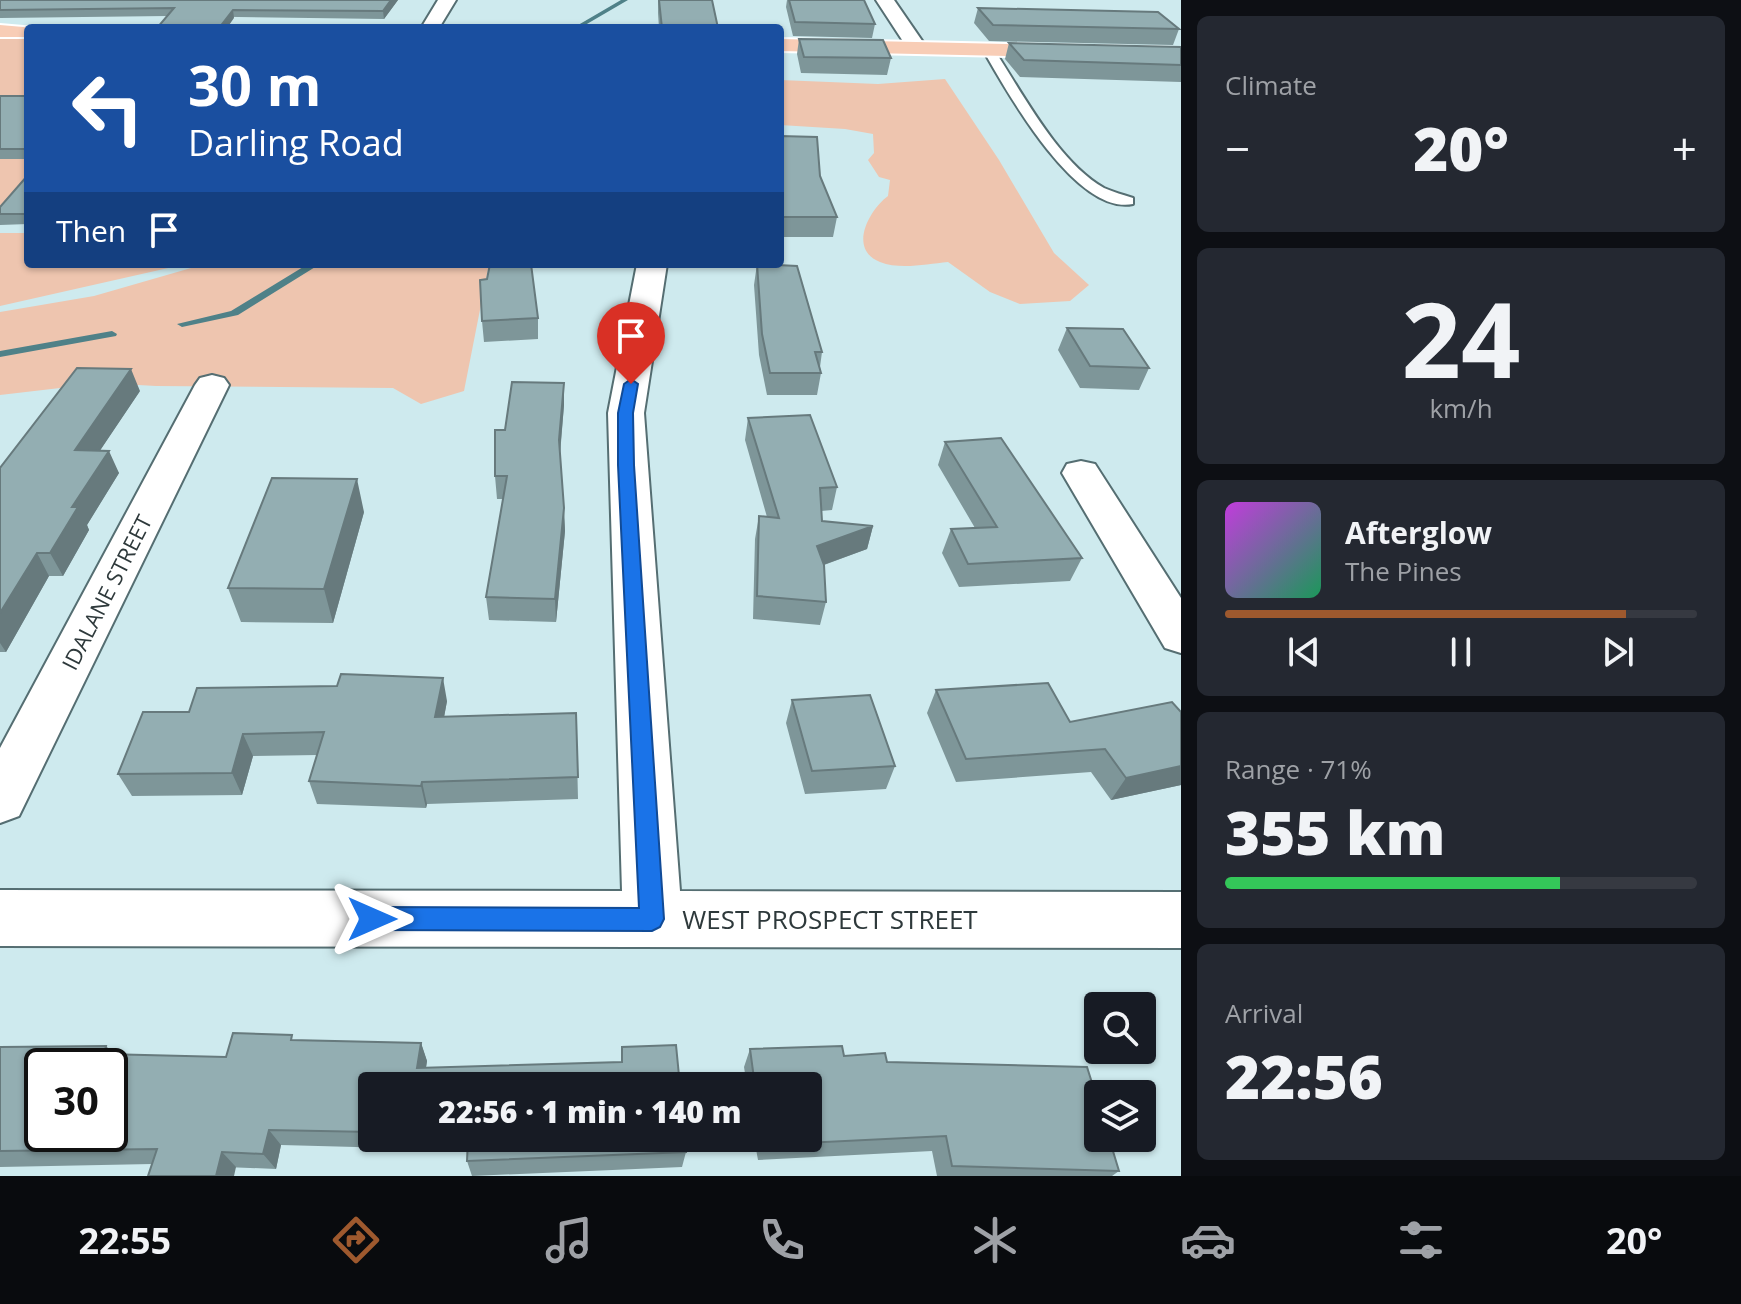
<!DOCTYPE html>
<html lang="en">
<head>
<meta charset="utf-8">
<style>
  body { margin:0; font-family:"Open Sans",sans-serif; background:#242831; color:#f1f3f6; height:100vh; display:flex; flex-direction:column; font-size:30px; white-space:nowrap }
  * { box-sizing:border-box; margin:0 }
  p { font-size:26px; color:#9ea1a6 }
  .icon { flex:none; width:44px; height:44px; fill:none; stroke:currentColor; stroke-width:2; stroke-linecap:round; stroke-linejoin:round }
  .map { position:relative; flex:1; overflow:hidden }
  .details { display:flex; flex-direction:column; gap:16px; padding:16px; background:#0d0f14; width:560px }
  .details>* { flex:none }
  .hud { position:absolute; left:24px; top:24px; width:760px; height:244px; border-radius:8px; box-shadow:0 2px 6px #0004; background:#1a4fa0; color:#fff; overflow:hidden }
  .buttons { position:absolute; left:1084px; top:992px; display:grid; gap:16px }
  .buttons a { display:grid; place-items:center; width:72px; height:72px; border-radius:8px; background:#171b24; box-shadow:0 2px 6px #0004; font-size:40px }
  .speed { position:absolute; left:24px; top:1048px; display:flex; gap:16px; font-size:40px; font-weight:700; text-align:center }
  .speed>* { display:grid; place-content:center; width:104px; height:104px; border-radius:50%; background:#171b24; box-shadow:0 2px 6px #0004; line-height:1 }
  .speed .limit { border:4px solid #111; border-radius:12px; background:#fff; color:#111 }
  .pin { position:absolute; display:grid; place-items:center; width:68px; height:68px; color:#fff; margin:-82px -34px; border-radius:50% 50% 50% 0; rotate:-45deg; box-shadow:0 0 8px #0007 }
  .pin .icon { rotate:45deg }
  .me { position:absolute; width:88px; margin:-44px; rotate:90deg; stroke-linejoin:round; filter:drop-shadow(0 0 6px #0008) }
  .turn { display:flex; align-items:center; gap:28px; height:168px; padding:0 32px; font-size:36px }
  .turn .icon { width:104px; height:104px; stroke-width:2.5 }
  .turn b { display:block; font-size:56px; line-height:68px }
  .then { display:flex; align-items:center; height:76px; padding:0 32px; background:#0003; gap:16px; font-size:30px }
  .big { font-size:60px; font-weight:800; line-height:1.1 }
  .details .card { flex:1; display:flex; flex-direction:column; justify-content:center; gap:12px; min-width:0; padding:0 28px; border-radius:12px; background:#242831 }
  .details .dial { align-items:center; gap:0 }
  .dial b { font-size:104px; line-height:1 }
  .song { display:flex; align-items:center; gap:24px }
  .cover { width:96px; height:96px; border-radius:12px; background:linear-gradient(135deg,hsl(290 70% 55%),hsl(150 70% 35%)) }
  .played { height:8px; border-radius:4px; background:linear-gradient(90deg,#9e592e 85%,#363941 85%) }
  .keys { display:flex; justify-content:space-around; direction:ltr }
  .heat { display:flex; justify-content:space-between; align-items:center; font-size:44px; direction:ltr }
  .charge { height:12px; border-radius:6px; background:linear-gradient(90deg,#34c759 71%,#363941 0) }
  .trip { position:absolute; left:358px; top:1072px; width:464px; height:80px; border-radius:8px; background:#171b24; box-shadow:0 2px 6px #0004; font-weight:800; line-height:80px; text-align:center }
  .tabs { display:flex; height:128px; justify-content:space-around; align-items:center; background:#090b0e; color:#9ea1a6 }
  .tabs .icon { width:56px; height:56px }
  .tabs .current { color:#9e592e }
  .tabs b { font-size:36px; color:#f1f3f6 }
  main { display:flex; flex:1; min-height:0 }
  .map>svg:first-child { display:block }
  .green { fill:#eec5af }
  .lines { fill:none; stroke-linecap:round; stroke-linejoin:round }
  .stream { fill:#4f8188; fill-rule:evenodd }
  .service-casing { stroke:#556e72; stroke-width:4 }
  .minor-casing { stroke:#556e72; stroke-width:4 }
  .primary-casing { stroke:#fff; stroke-width:4 }
  .service { fill:#fff; fill-rule:evenodd }
  .minor { fill:#fff; fill-rule:evenodd }
  .primary { fill:#f8cdb6; fill-rule:evenodd }
  .wall { fill:#7e9699 }
  .shaded-wall { fill:#677a7d }
  .building { fill:#93aeb2; stroke:#677a7d; stroke-width:2; fill-rule:evenodd }
  .route { fill:#1a73e8; stroke:#114b97; stroke-width:2 }
  .labels { text-anchor:middle; dominant-baseline:central; stroke-width:6; stroke-linejoin:round; paint-order:stroke }
  .street-label { font-size:22px; fill:#2e393b; stroke:#fff }
  .near-street-label { font-size:26px; fill:#2e393b; stroke:#fff }
</style>
</head>
<body>
<main>
<div class="map">
<svg width="1181" height="1176" viewBox="0 0 1181 1176">
  <rect width="100%" height="100%" fill="#ceeaee"/>
  <path class="green" d="M 0,38 L 28,38 L 28,105 L 0,106 Z
    M 945,79 L 999,160 L 1054,253 L 1089,285 L 1070,301 L 1020,304 L 990,292 L 948,262 C 927,264 900,270 880,262 C 847,249 870,209 888,196 L 890,180 L 879,177 L 868,160 L 874,153 L 873,134 L 845,129 L 780,125 L 780,80 L 878,84 Z
    M 28,151 L 28,190 L 0,223 L 0,159 L 21,159 Z
    M 0,233 L 28,233 L 28,264 L 186,264 L 0,306 Z
    M 205,264 L 489,264 L 464,391 L 421,404 L 393,388 L 156,386 L 103,383 L 0,395 L 0,312 L 94,296 Z"/>
  <g class="lines">
    <path class="stream" d="M 621,0 L 628,0 L 580,28 L 573,28 Z
      M 308,264 L 320,264 L 238,315 L 182,327 L 177,324 L 231,311 Z
      M 112,331 L 117,334 L 116,336 L 0,357 L 0,351 Z"/>
    <g class="service-casing">
      <path id="service" d="M 985,48 L 993,48 C 1022,92 1057,161 1104,188 C 1113,192 1124,195 1133,198 L 1133,204 C 1076,216 1007,92 983,50 Z"/>
    </g>
    <g class="minor-casing">
      <path id="minor" d="M 438,0 L 456,0 L 439,28 L 421,28 Z
        M 876,0 L 894,0 L 927,48 L 924,52 L 910,52 Z
        M 637,264 L 667,264 L 644,413 L 680,891 L 1181,892 L 1181,948 L 0,946 L 0,890 L 622,891 L 608,413 Z
        M 212,375 L 224,378 L 229,385 L 19,816 L 0,823 L 0,748 L 195,385 L 200,378 Z
        M 1081,461 L 1095,464 L 1181,598 L 1181,653 L 1165,648 L 1062,473 L 1067,464 Z"/>
    </g>
    <g class="primary-casing">
      <path id="primary" d="M 0,25 L 35,28 L 28,28 L 28,37 L 0,37 Z
        M 780,39 L 1181,48 L 1181,60 L 780,51 Z"/>
    </g>
    <use href="#service" class="service"/>
    <use href="#minor" class="minor"/>
    <use href="#primary" class="primary"/>
  </g>
  <path class="wall" d="M 0,0 L 398,0 L 384,19 L 167,16 L 0,18 Z
    M 658,0 L 718,28 L 659,28 L 658,13 Z
    M 787,0 L 864,0 L 875,24 L 872,38 L 793,36 L 786,7 Z
    M 978,8 L 1179,29 L 1173,45 L 989,41 L 974,23 Z
    M 799,39 L 891,58 L 887,75 L 801,73 L 797,54 Z
    M 1009,43 L 1181,47 L 1181,82 L 1020,77 L 1005,59 Z
    M 0,96 L 28,96 L 28,159 L 0,159 Z
    M 780,136 L 820,176 L 837,217 L 833,237 L 780,237 Z
    M 28,175 L 28,224 L 0,225 L 0,207 Z
    M 490,264 L 551,264 L 550,267 L 531,267 L 538,318 L 538,339 L 484,342 L 482,321 Z
    M 757,264 L 822,352 L 820,367 L 821,373 L 817,395 L 767,395 L 759,355 L 754,285 Z
    M 1067,328 L 1149,368 L 1139,390 L 1080,388 L 1058,350 Z
    M 140,391 L 100,450 L 119,473 L 87,525 L 89,530 L 63,576 L 49,576 L 6,652 L 0,652 L 0,468 Z
    M 564,405 L 560,455 L 565,531 L 556,622 L 489,620 L 486,597 L 503,499 L 497,499 L 495,476 L 505,430 Z
    M 748,418 L 837,487 L 832,510 L 821,511 L 822,521 L 873,526 L 867,549 L 824,565 L 826,602 L 820,625 L 753,619 L 755,539 L 759,516 L 767,517 L 745,440 Z
    M 945,442 L 1082,558 L 1070,581 L 959,587 L 942,553 L 951,529 L 975,528 L 938,465 Z
    M 364,512 L 333,623 L 241,622 L 228,588 Z
    M 936,690 L 1070,722 L 1181,712 L 1181,785 L 1111,800 L 1091,772 L 956,782 L 927,713 Z
    M 792,700 L 895,766 L 886,789 L 805,794 L 786,723 Z
    M 447,701 L 444,717 L 576,713 L 578,799 L 427,804 L 426,808 L 317,804 L 309,781 L 317,755 L 253,756 L 242,795 L 132,796 L 118,774 L 189,712 Z
    M 295,1040 L 421,1043 L 427,1061 L 426,1068 L 621,1062 L 622,1047 L 680,1086 L 372,1086 L 372,1138 L 685,1138 L 686,1152 L 682,1167 L 472,1176 L 467,1161 L 468,1150 L 281,1145 L 276,1169 L 152,1164 L 0,1167 L 0,1047 L 114,1054 L 226,1057 Z
    M 750,1049 L 844,1056 L 887,1062 L 1119,1171 L 1112,1176 L 937,1176 L 932,1151 L 758,1160 L 754,1138 L 808,1138 L 808,1086 L 747,1086 L 744,1067 Z"/>
  <path class="shaded-wall" d="M 391,0 L 398,0 L 384,19 L 383,11 Z
    M 233,10 L 234,18 L 227,28 L 219,28 Z
    M 131,369 L 140,391 L 85,473 L 75,450 Z
    M 564,383 L 564,405 L 559,463 L 559,440 Z
    M 109,451 L 119,473 L 87,525 L 89,530 L 63,576 L 50,553 L 72,507 Z
    M 357,479 L 364,512 L 333,623 L 324,589 Z
    M 564,508 L 565,531 L 556,622 L 555,599 Z
    M 873,526 L 867,549 L 812,569 L 817,546 Z
    M 37,553 L 49,576 L 6,652 L 0,643 L 0,613 Z
    M 443,678 L 447,701 L 440,739 L 435,717 Z
    M 243,734 L 253,756 L 242,795 L 232,773 Z
    M 1181,766 L 1181,785 L 1111,800 L 1126,778 Z
    M 422,782 L 427,804 L 426,808 L 421,786 Z
    M 421,1043 L 427,1061 L 423,1085 L 417,1068 Z
    M 106,1046 L 123,1064 L 104,1054 Z
    M 269,1130 L 281,1145 L 276,1169 L 263,1154 Z
    M 222,1152 L 236,1167 L 234,1176 L 216,1176 Z"/>
  <path class="building" d="M 0,0 L 391,0 L 383,11 L 233,10 L 219,28 L 157,28 L 174,8 L 0,10 Z
    M 659,0 L 712,0 L 718,28 L 662,28 Z
    M 789,0 L 864,0 L 875,24 L 795,22 Z
    M 978,8 L 1158,12 L 1179,29 L 993,25 Z
    M 799,39 L 883,40 L 891,58 L 804,57 Z
    M 1009,43 L 1181,47 L 1181,65 L 1024,60 Z
    M 0,96 L 28,96 L 28,149 L 0,149 Z
    M 780,136 L 817,137 L 820,176 L 837,217 L 780,217 Z
    M 28,175 L 28,214 L 0,214 L 0,207 Z
    M 490,264 L 531,264 L 538,318 L 482,321 L 480,280 L 487,279 Z
    M 757,264 L 797,266 L 822,352 L 815,352 L 821,373 L 770,373 L 762,334 Z
    M 1067,328 L 1123,329 L 1149,368 L 1090,366 Z
    M 77,368 L 131,369 L 75,450 L 109,451 L 72,507 L 78,507 L 50,553 L 37,553 L 0,613 L 0,468 Z
    M 512,382 L 564,383 L 559,440 L 564,508 L 555,599 L 486,597 L 507,476 L 495,476 L 495,430 L 505,430 Z
    M 810,415 L 837,487 L 820,488 L 822,521 L 873,526 L 817,546 L 824,565 L 826,602 L 757,596 L 759,516 L 779,518 L 748,418 Z
    M 1001,438 L 1082,558 L 968,564 L 951,529 L 997,527 L 945,442 Z
    M 272,478 L 357,479 L 324,589 L 228,588 Z
    M 341,674 L 443,678 L 435,717 L 576,713 L 578,777 L 422,782 L 421,786 L 309,781 L 324,732 L 243,734 L 232,773 L 118,774 L 143,712 L 189,712 L 197,688 L 337,686 Z
    M 1048,683 L 1070,722 L 1172,702 L 1181,712 L 1181,766 L 1126,778 L 1105,749 L 966,759 L 936,690 Z
    M 870,695 L 895,766 L 812,771 L 792,700 Z
    M 233,1033 L 292,1035 L 291,1040 L 421,1043 L 417,1068 L 622,1062 L 622,1047 L 676,1045 L 680,1086 L 372,1086 L 372,1132 L 269,1130 L 263,1154 L 222,1152 L 216,1176 L 148,1176 L 157,1149 L 0,1151 L 0,1047 L 106,1046 L 104,1054 L 226,1057 ZM 42,1066 L 110,1066 L 110,1134 L 42,1134 Z
    M 842,1046 L 844,1056 L 885,1053 L 887,1062 L 1087,1067 L 1098,1102 L 1098,1138 L 1109,1138 L 1119,1171 L 952,1166 L 946,1136 L 764,1145 L 763,1138 L 808,1138 L 808,1086 L 755,1086 L 750,1049 Z
    M 468,1138 L 685,1138 L 686,1152 L 467,1161 Z"/>
  <path class="route" d="M 631,379 L 638,384 L 633,413 L 634,465 L 664,919 L 660,927 L 652,931 L 372,930 L 364,927 L 360,919 L 364,910 L 372,907 L 639,908 L 618,465 L 618,413 L 624,384 Z"/>
  <g class="labels">
    <g class="street-label">
      <text transform="translate(106 592) rotate(-63)">IDALANE STREET</text>
    </g>
    <g class="near-street-label">
      <text x="830" y="919">WEST PROSPECT STREET</text>
    </g>
  </g>
</svg>
<div class="buttons">
<a><svg class="icon" aria-label="search" viewBox="0 0 24 24"><circle cx="10" cy="10" r="6"/><path d="M15 15l6 6"/></svg></a>
<a><svg class="icon" aria-label="layers" viewBox="0 0 24 24"><path d="M12 4l9 5-9 5-9-5zM3 14l9 5 9-5"/></svg></a>
</div>
<div class="speed"><div class="limit">30</div></div>
<div class="pin" style="left:631px;top:384px;background:#d93025"><svg class="icon" aria-label="arrive" viewBox="0 0 24 24"><path d="M6 21V4h12l-3 4 3 4H6"/></svg></div>
<svg class="me" style="left:372px;top:919px" viewBox="-20 -20 40 40"><path d="M0-17L14 15 0 8-14 15z" fill="#1a73e8" stroke="#fff" stroke-width="4"/></svg>
<div class="trip">22:56 · 1 min · 140 m</div>
<div class="hud">
<div class="turn"><svg class="icon" aria-label="left" viewBox="0 0 24 24"><path d="M17 20v-9H6M10 6l-5 5 5 5"/></svg><div><b>30 m</b>Darling Road</div></div>
<div class="then">Then<svg class="icon" aria-label="arrive" viewBox="0 0 24 24"><path d="M6 21V4h12l-3 4 3 4H6"/></svg></div>
</div>
</div>
<section class="details">
<div class="card"><p>Climate</p>
<div class="heat"><a>−</a><b class="big">20°</b><a>+</a></div>
</div>
<div class="card dial"><b>24</b><p>km/h</p></div>
<div class="card">
<div class="song"><i class="cover"></i><div><b>Afterglow</b><p>The Pines</p></div></div>
<div class="played"></div>
<div class="keys"><svg class="icon" aria-label="previous" viewBox="0 0 24 24"><path d="M18 5L8 12l10 7zM5 5v14"/></svg><svg class="icon" aria-label="pause" viewBox="0 0 24 24"><path d="M8 5v14M16 5v14"/></svg><svg class="icon" aria-label="next" viewBox="0 0 24 24"><path d="M6 5l10 7-10 7zM19 5v14"/></svg></div>
</div>
<div class="card"><p>Range · 71%</p><b class="big">355 km</b><div class="charge"></div></div>
<div class="card"><p>Arrival</p><b class="big">22:56</b></div>
</section>
</main>
<nav class="tabs">
<b>22:55</b>
<svg class="icon current" aria-label="directions" viewBox="0 0 24 24"><path d="M12 3l9 9-9 9-9-9zM9 14v-3h6M13 9l2 2-2 2"/></svg>
<svg class="icon" aria-label="music" viewBox="0 0 24 24"><path d="M9 18V5l10-2v13"/><circle cx="6" cy="18" r="3"/><circle cx="16" cy="16" r="3"/></svg>
<svg class="icon" aria-label="phone" viewBox="0 0 24 24"><path d="M5 4h4l2 5-3 2q2 4 5 5l2-3 5 2v4C11 20 4 13 5 4z"/></svg>
<svg class="icon" aria-label="climate" viewBox="0 0 24 24"><path d="M12 3v18M4 7l16 10M4 17L20 7"/></svg>
<svg class="icon" aria-label="car" viewBox="0 0 24 24"><path d="M5 17H2v-5l4-1 3-4h7l3 4 3 1v5h-3M9 17h6M6 11h13"/><circle cx="7" cy="17" r="2"/><circle cx="17" cy="17" r="2"/></svg>
<svg class="icon" aria-label="filters" viewBox="0 0 24 24"><path d="M4 7h16M4 17h16"/><circle cx="9" cy="7" r="2"/><circle cx="15" cy="17" r="2"/></svg>
<b>20°</b>
</nav>
</body>
</html>
